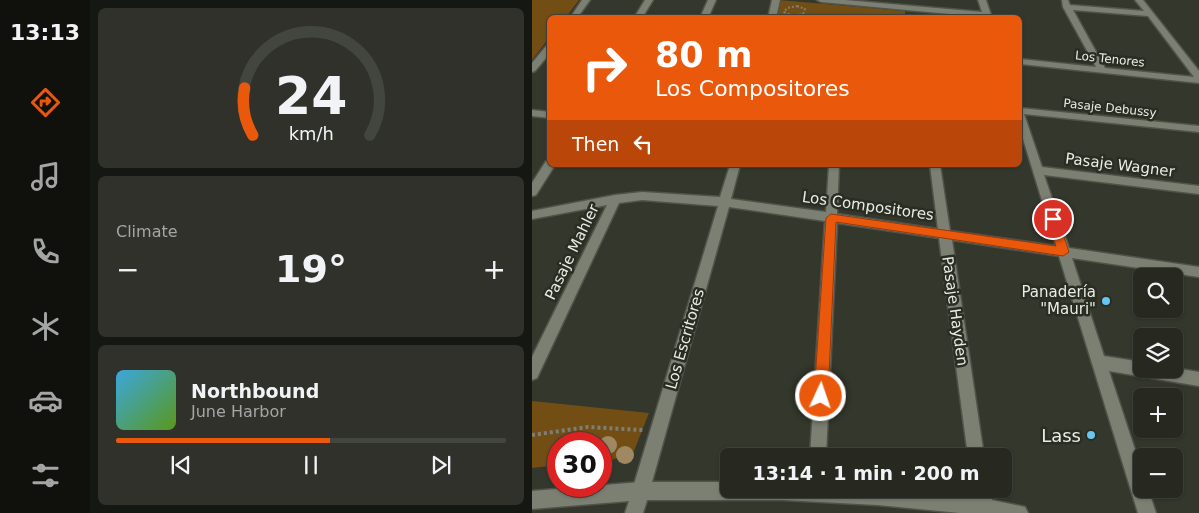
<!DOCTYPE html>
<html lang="en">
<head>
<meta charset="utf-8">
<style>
  body { margin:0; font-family:"DejaVu Sans",sans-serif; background:#2f312a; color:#f1f3f6; height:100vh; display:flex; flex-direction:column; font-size:19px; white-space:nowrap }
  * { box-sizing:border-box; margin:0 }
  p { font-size:16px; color:#a4a6a5 }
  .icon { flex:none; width:28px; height:28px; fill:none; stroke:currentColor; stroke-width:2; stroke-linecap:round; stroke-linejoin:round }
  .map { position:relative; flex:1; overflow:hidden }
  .side { display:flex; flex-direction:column; gap:8px; padding:8px; background:#151712; width:442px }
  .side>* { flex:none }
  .top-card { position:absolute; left:15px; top:15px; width:475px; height:152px; border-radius:8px; box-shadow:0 1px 4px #0004,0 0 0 1px #43453f; background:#ea580c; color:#fff; overflow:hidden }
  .controls { position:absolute; left:601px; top:268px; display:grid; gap:10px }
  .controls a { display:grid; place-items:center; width:50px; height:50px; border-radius:8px; background:#272921; box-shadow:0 1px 4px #0004,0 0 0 1px #43453f; font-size:25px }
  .speed { position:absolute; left:15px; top:432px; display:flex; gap:10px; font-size:25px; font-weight:700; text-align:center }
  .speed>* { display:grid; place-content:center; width:65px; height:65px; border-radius:50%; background:#272921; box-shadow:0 1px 4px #0004,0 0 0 1px #43453f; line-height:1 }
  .speed .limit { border:8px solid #d22; background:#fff; color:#111 }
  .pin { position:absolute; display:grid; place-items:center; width:42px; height:42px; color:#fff; margin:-21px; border:2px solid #fff; border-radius:50%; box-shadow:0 1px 5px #0007 }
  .me { position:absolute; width:55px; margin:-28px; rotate:3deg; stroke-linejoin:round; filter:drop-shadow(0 0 4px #0008) }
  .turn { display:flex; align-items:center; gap:18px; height:105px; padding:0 25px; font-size:22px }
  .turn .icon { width:65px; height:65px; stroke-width:2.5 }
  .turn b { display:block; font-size:35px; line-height:42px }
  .then { display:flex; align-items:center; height:48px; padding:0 25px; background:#0003; gap:10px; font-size:19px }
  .big { font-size:38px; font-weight:600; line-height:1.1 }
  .side .tile { flex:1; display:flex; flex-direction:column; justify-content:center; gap:8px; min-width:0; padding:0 18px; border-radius:8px; background:#2f312a }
  .side .dial { align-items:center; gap:0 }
  .dial svg { height:130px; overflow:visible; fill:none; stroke:#43453f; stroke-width:7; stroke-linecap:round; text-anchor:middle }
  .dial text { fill:#f1f3f6; stroke:none }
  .song { display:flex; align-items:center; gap:15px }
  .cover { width:60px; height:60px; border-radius:8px; background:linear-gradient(135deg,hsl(200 70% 55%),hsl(90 70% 35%)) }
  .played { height:5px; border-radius:2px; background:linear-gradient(90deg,#ea580c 55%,#43453f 55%) }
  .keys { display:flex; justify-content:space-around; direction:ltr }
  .heat { display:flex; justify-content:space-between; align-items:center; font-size:28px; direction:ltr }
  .trip { position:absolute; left:188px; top:448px; width:292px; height:50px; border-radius:8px; background:#272921; box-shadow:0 1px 4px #0004,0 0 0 1px #43453f; font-weight:600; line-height:50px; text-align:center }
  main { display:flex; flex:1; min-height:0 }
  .tabs { display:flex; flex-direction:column; width:90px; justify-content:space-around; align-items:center; background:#10100d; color:#a4a6a5 }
  .tabs .icon { width:35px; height:35px }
  .tabs .selected { color:#ea580c }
  .tabs b { font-size:22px; color:#f1f3f6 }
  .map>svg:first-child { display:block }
  .green { fill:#724e15 }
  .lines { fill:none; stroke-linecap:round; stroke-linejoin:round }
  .minor-casing { stroke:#51534a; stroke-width:3 }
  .tertiary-casing { stroke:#51534a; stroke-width:3 }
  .path-far1 { stroke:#7c7f75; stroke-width:2; stroke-dasharray:2 2; stroke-linecap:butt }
  .path { stroke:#7c7f75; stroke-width:4; stroke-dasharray:3 3; stroke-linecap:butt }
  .minor { fill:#7c8073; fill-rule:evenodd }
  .tertiary { fill:#7c8073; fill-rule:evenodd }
  .tree { fill:#9f8862 }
  .route { fill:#ea580c; stroke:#983908 }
  .poi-dot { fill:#68c4f0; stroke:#2a2d22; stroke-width:2 }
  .labels { text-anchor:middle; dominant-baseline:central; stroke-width:5; stroke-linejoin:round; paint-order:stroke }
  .far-street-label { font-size:12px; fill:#e9ebe4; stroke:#2a2d22 }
  .street-label { font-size:15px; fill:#e9ebe4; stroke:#2a2d22 }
  .poi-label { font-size:15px; fill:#e9ebe4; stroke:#2a2d22; text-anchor:end }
  .near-poi-label { font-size:18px; fill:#e9ebe4; stroke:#2a2d22; text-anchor:end }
</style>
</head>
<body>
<main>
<nav class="tabs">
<b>13:13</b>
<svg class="icon selected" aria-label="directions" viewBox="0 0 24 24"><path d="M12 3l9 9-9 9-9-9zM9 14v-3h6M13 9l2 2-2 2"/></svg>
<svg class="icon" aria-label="music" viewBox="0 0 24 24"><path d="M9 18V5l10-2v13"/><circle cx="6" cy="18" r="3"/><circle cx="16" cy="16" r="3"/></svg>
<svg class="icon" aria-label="phone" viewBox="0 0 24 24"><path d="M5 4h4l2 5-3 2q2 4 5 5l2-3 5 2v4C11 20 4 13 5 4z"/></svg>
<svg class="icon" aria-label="climate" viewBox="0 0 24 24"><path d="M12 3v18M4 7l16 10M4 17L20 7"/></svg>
<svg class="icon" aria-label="car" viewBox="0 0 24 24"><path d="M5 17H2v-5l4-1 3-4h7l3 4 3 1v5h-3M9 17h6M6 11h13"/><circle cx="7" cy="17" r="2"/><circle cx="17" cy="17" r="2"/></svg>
<svg class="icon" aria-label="filters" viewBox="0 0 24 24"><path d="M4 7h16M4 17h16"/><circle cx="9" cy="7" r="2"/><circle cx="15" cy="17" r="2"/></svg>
</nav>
<section class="side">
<div class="tile dial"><svg viewBox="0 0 100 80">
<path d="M14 69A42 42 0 1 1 86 69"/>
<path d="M14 69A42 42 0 0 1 9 40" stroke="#ea580c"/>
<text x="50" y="56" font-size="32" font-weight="700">24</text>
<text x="50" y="72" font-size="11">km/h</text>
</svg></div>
<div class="tile"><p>Climate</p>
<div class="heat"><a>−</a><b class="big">19°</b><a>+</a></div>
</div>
<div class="tile">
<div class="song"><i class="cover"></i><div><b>Northbound</b><p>June Harbor</p></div></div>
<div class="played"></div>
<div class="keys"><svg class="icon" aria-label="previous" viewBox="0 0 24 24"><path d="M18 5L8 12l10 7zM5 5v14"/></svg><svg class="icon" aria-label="pause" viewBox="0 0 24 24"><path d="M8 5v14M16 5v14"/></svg><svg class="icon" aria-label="next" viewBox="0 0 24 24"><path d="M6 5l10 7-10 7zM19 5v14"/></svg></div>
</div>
</section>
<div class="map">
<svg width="667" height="513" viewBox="0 0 667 513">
  <rect width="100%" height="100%" fill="#34372c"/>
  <path class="green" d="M 0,0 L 47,0 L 34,17 L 18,18 L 17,38 L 0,60 Z
    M 247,0 L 373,11 L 373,17 L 243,18 Z
    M 0,401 L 117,413 L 102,451 L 80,460 L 69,461 L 69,444 L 26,444 L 26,465 L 0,468 Z"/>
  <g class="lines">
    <g class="minor-casing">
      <path id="minor" d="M 50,0 L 58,0 L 45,18 L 38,18 Z
        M 113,0 L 121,0 L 110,18 L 102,18 Z
        M 176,0 L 184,0 L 176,18 L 168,18 Z
        M 240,0 L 248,0 L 244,18 L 236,18 Z
        M 285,0 L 313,0 L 450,12 L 446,0 L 454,0 L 460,18 L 289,2 Z
        M 530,0 L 536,0 L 538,5 L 612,11 L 603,0 L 611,0 L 667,71 L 667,83 L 488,64 L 488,59 L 564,67 L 531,7 ZM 541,10 L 616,16 L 662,77 L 573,68 Z
        M 15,45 L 18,45 L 18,53 L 3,71 L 0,72 L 0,63 Z
        M 488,108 L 667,126 L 667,132 L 492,114 L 510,167 L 667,186 L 667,194 L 512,175 L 537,248 L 667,267 L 667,277 L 540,258 L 572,356 L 610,362 L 610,369 L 642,368 L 667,372 L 667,386 L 577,371 L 610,471 L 610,489 L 616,489 L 624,513 L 606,513 L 527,256 L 420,240 L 452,456 L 436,456 L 407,238 L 305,223 L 294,456 L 278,456 L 293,221 L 197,207 L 120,482 L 196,482 L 196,489 L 361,489 L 442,497 L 440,489 L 458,489 L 460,500 L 493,507 L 496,513 L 428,513 L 346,505 L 251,500 L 109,500 L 103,497 L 100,491 L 186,206 L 110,200 L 87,203 L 5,378 L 0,380 L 0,357 L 75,205 L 0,219 L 0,211 L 83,195 L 110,192 L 188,197 L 198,165 L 208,165 L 199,199 L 294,212 L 297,165 L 307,165 L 305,214 L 406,229 L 398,165 L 408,165 L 418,231 L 524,246 L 488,129 Z
        M 0,110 L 18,112 L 18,118 L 0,116 Z
        M 14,161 L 18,161 L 18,165 L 23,165 L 4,195 L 0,196 L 0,183 Z"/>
    </g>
    <g class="tertiary-casing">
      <path id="tertiary" d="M 109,482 L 115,485 L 118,491 L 111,513 L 93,513 L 97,501 L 0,509 L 0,491 Z"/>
    </g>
    <path class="path-far1" d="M 265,6 L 273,9 L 271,14 L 261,16 L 252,12 L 255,8 Z"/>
    <path class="path" d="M 0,435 L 56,427 L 111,430"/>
    <use href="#minor" class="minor"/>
    <use href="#tertiary" class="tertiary"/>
  </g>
  <g class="tree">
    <circle cx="76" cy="445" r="9"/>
    <circle cx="93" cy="455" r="9"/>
  </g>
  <path class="route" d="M 299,214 L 524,246 L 515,219 L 521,215 L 526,219 L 537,252 L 531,256 L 304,222 L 296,396 L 294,401 L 289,403 L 284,401 L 282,396 L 294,218 Z"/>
  <g class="poi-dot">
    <circle cx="574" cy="301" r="5"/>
    <circle cx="559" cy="435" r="5"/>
  </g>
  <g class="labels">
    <g class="far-street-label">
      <text transform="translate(578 59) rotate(6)">Los Tenores</text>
      <text transform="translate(578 108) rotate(6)">Pasaje Debussy</text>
    </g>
    <g class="street-label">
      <text transform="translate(588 165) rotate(7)">Pasaje Wagner</text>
      <text transform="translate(336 206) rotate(8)">Los Compositores</text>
      <text transform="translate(40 252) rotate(-64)">Pasaje Mahler</text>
      <text transform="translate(423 311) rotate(82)">Pasaje Hayden</text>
      <text transform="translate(153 339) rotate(-74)">Los Escritores</text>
    </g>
    <g class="poi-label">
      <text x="564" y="292">Panadería<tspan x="564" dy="17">"Mauri"</tspan></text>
    </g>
    <g class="near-poi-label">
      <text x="549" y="435">Lass</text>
    </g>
  </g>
</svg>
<div class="controls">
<a><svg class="icon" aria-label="search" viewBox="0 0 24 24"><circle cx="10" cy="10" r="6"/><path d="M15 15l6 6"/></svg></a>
<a><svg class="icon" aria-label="layers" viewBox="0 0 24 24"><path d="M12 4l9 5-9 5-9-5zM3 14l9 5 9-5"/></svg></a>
<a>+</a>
<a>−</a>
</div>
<div class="speed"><div class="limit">30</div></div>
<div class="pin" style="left:521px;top:219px;background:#d93025"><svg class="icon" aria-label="arrive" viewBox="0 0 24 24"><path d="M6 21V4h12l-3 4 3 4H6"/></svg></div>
<svg class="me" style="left:289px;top:396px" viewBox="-20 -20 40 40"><circle r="17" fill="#ea580c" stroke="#fff" stroke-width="3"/><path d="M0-11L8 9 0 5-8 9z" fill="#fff"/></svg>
<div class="trip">13:14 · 1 min · 200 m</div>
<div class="top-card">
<div class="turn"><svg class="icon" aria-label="right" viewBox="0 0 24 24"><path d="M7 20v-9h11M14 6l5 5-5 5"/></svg><div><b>80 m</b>Los Compositores</div></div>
<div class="then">Then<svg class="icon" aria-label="left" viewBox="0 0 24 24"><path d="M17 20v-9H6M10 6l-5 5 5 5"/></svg></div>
</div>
</div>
</main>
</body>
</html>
